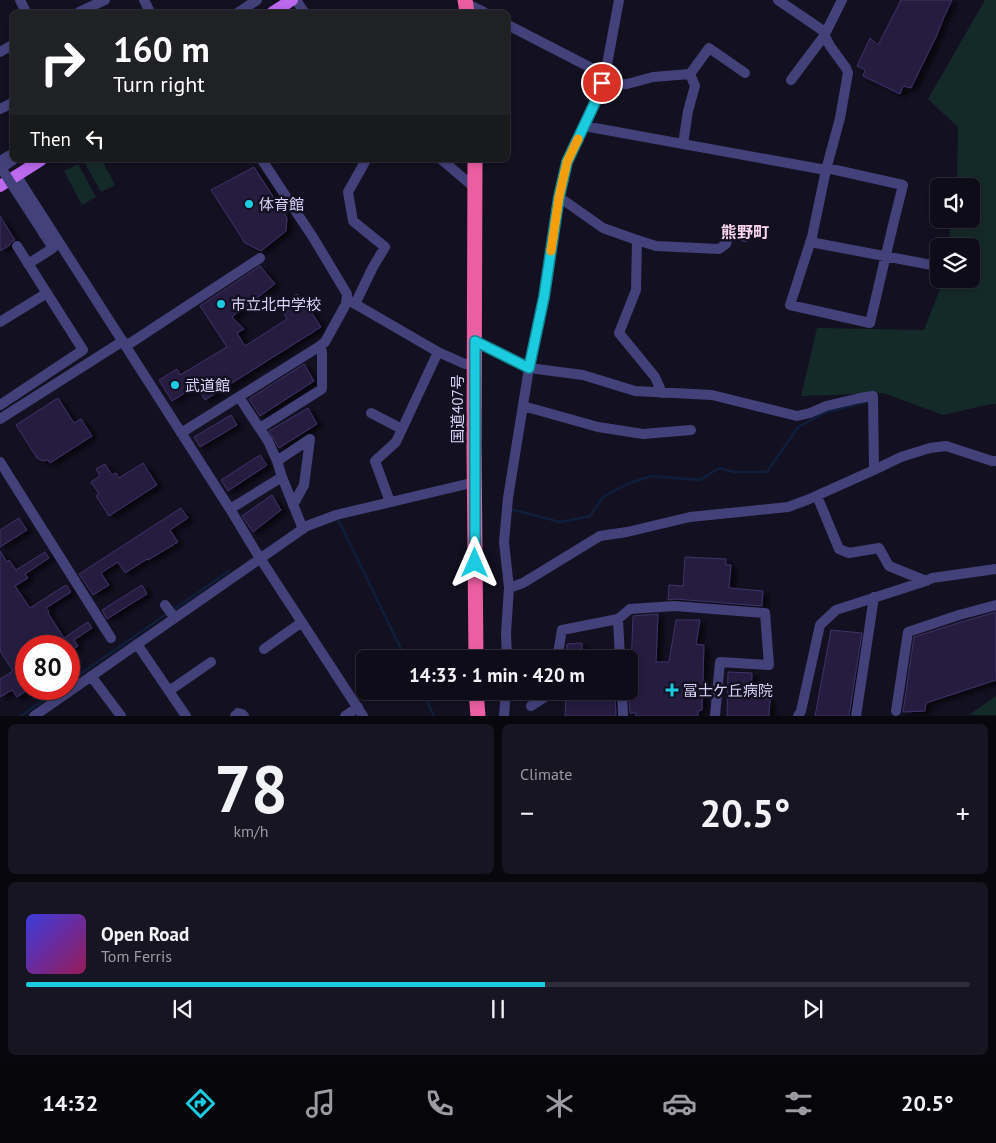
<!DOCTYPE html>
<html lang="en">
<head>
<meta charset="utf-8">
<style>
  body { margin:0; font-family:"PT Sans","Noto Sans JP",sans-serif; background:#171522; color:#f1f3f6; height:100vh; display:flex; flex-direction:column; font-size:19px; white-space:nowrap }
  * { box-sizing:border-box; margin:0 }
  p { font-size:16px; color:#9b9ba2 }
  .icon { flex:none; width:28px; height:28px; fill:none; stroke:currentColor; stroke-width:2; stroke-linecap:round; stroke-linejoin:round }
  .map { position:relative; height:716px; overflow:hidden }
  .panel { display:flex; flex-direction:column; gap:8px; padding:8px; background:#08070e; flex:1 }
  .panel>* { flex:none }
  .top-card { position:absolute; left:10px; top:10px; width:500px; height:152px; border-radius:8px; box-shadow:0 2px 8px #0003,0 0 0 1px #2e2c38; background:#202124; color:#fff; overflow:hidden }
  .fabs { position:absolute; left:930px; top:178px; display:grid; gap:10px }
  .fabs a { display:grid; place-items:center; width:50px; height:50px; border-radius:8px; background:#0e0c19; box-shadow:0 2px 8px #0003,0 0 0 1px #2e2c38; font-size:25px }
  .speed { position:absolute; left:15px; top:635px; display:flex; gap:10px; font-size:25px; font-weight:700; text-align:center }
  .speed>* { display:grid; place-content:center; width:65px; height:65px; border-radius:50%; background:#0e0c19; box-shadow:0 2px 8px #0003,0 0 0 1px #2e2c38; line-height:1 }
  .speed .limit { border:8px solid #d22; background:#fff; color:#111 }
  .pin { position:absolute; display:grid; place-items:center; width:42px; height:42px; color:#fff; margin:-21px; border:2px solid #fff; border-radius:50%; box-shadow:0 1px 5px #0007 }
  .me { position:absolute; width:55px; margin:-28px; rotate:0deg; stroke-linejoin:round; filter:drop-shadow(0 0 4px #0008) }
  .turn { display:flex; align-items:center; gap:18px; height:105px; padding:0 20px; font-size:22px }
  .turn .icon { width:65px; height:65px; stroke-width:2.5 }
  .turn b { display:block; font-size:35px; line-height:42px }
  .then { display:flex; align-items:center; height:48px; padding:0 20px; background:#0003; gap:10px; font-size:19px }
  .big { font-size:38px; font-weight:600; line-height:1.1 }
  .panel .widget { flex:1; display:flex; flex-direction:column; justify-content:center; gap:8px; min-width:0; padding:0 18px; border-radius:8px; background:#171522 }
  .panel .dial { align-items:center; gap:0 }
  .dial b { font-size:65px; line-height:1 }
  .song { display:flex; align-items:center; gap:15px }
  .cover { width:60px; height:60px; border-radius:8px; background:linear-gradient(135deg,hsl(240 70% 55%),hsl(330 70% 35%)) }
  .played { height:5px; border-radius:2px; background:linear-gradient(90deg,#1bcce0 55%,#2e2c38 55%) }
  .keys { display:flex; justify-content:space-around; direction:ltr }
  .heat { display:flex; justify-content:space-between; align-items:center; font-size:28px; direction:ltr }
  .panel .tiles { flex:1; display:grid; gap:8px; grid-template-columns:1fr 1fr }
  .widget:last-child { grid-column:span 2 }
  .trip { position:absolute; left:356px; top:650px; width:282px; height:50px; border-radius:8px; background:#0e0c19; box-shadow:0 2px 8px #0003,0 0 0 1px #2e2c38; font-weight:600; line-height:50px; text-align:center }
  .menu { display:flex; height:80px; justify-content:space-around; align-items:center; background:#06050a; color:#9b9ba2 }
  .menu .icon { width:35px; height:35px }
  .menu .on { color:#1bcce0 }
  .menu b { font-size:22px; color:#f1f3f6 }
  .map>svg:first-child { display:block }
  .green { fill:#142a29 }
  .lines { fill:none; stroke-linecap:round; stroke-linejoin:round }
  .stream { stroke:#0f1f3b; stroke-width:2.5 }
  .building { fill:#251e40; stroke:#3e3369; filter:url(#shadow) }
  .minor { stroke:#43417a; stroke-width:10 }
  .major { stroke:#bc69ed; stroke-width:12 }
  .highway { stroke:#ec5ea2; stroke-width:15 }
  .minor-bridge { stroke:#43417a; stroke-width:10 }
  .route-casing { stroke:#128592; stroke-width:12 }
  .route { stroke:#1bcce0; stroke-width:9 }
  .slow { stroke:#f59e0b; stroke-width:9 }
  .poi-dot { fill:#1bcce0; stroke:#131021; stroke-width:2 }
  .labels { text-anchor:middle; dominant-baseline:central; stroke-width:5; stroke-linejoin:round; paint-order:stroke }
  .poi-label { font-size:15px; fill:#d9d5fa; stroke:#131021; text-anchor:start }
  .street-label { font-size:15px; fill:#d9d5fa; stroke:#131021 }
  .neighbourhood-label { font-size:16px; font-weight:bold; fill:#fad7ed; stroke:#131021 }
</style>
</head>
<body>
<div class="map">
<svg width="996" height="716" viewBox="0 0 996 716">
  <defs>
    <filter id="shadow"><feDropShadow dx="5.5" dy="3" stdDeviation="2.5" flood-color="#0009"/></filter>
  </defs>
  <rect width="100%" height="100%" fill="#131021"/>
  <path class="green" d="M 985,0 L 996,0 L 996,404 L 991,404 L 943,415 L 883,393 L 801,396 L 817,328 L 924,330 L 944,279 L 971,279 L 971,246 L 948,246 L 952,219 L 971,219 L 971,186 L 957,186 L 958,127 L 928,99 Z
    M 83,160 L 102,160 L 115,185 L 101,192 Z
    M 78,164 L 96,197 L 82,205 L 64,171 Z
    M 996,696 L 996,715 L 969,715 Z"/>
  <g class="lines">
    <path class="stream" d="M 510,509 L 560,522 L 590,516 L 603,497 L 629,483 L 652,476 L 700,480 L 719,468 L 734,472 L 767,472 L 798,427 L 827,412 L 866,402
      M 338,519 L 406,659
      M 173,610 L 229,571
      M 69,682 L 168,613
      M 422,691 L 434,716
      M 21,716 L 59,689"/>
  </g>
  <path class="building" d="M 901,0 L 952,0 L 944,17 L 936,37 L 911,88 L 903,86 L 900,94 L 863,76 L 865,70 L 857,66 L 870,38 L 878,45 Z
    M 254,167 L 287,218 L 286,231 L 261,251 L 245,243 L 211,190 Z
    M 0,216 L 15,240 L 11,242 L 10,245 L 0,251 Z
    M 260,266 L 275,284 L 232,317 L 244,329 L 237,333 L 245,346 L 287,319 L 280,306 L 297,294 L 306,304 L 321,327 L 205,400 L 196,386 L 172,401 L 159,380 L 177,369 L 180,375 L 227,347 L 200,306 Z
    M 304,364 L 314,381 L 260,416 L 249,399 Z
    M 58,398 L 74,423 L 81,419 L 92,436 L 50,463 L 48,460 L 43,461 L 37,458 L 16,425 Z
    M 308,408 L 317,424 L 279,448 L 269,431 Z
    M 231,415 L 237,425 L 200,447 L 194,437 Z
    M 260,455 L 267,465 L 228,491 L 221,480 Z
    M 143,463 L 157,485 L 109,516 L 96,496 L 99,494 L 91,482 L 100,476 L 96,469 L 105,464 L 112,475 L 116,473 L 119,478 Z
    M 272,495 L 281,510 L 253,532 L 242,516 Z
    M 181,508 L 188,518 L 170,530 L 178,542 L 148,560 L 147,559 L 125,573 L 118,562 L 101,573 L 109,585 L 93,595 L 79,574 Z
    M 19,518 L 27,530 L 0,547 L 0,530 Z
    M 0,551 L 7,562 L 9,560 L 16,570 L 45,552 L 49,558 L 25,574 L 28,578 L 15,586 L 30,608 L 66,585 L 71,592 L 46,608 L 49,612 L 48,613 L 64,638 L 88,622 L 92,628 L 74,640 L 78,646 L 69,652 L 69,646 L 26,646 L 26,691 L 17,697 L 12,690 L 0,697 L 0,679 L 13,671 L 0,651 Z
    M 685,557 L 726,559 L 726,565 L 731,565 L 729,588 L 763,591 L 762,606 L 675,599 L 668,600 L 669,585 L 683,586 Z
    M 142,585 L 147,594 L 107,619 L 102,610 Z
    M 996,612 L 996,680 L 926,703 L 925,711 L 903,712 L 914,637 L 961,622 Z
    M 658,614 L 656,662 L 669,662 L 676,620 L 700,620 L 696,644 L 704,645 L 702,710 L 698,711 L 698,716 L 635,716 L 637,713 L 630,713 L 629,691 L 630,691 L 633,616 Z
    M 831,630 L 862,633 L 849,716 L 815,716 Z
    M 582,643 L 582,659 L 566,659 L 567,644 Z
    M 728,672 L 752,673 L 751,698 L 770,699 L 769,716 L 727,716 Z
    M 566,691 L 615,691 L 616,716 L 565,716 Z"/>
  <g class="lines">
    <path class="minor" d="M 20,0 L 26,12
      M 144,0 L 150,12
      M 296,0 L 304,12
      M 778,0 L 822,30 L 830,46 L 846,68 L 848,73 L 840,118 L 826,170 L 812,237 L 790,305 L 870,323 L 893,225 L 903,185 L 827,168
      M 465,3 L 484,12
      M 79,12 L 105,0
      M 239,12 L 257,0
      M 508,25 L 605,75
      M 0,52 L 12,45
      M 791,80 L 824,36 L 842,0
      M 601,86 L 627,84 L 653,77 L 690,74 L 709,48 L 745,73
      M 0,109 L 12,103
      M 584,126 L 826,170
      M 683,144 L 688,111 L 695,86 L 690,74
      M 442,160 L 476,189
      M 0,161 L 12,154
      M 16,175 L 230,509 L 256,552 L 363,716
      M 559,197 L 603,228 L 637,240 L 636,290 L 619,333 L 655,377 L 662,393
      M 637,240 L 656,246 L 719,249 L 726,244 L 729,235 L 737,232 L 745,237
      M 810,242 L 937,266
      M 28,264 L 53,248 L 44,234
      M 350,301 L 438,352 L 465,364 L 475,363
      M 355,304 L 373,267 L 385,247 L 353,221 L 348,192 L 366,160
      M 0,322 L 47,293
      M 475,341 L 529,368 L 583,375 L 635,391 L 712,395 L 797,416 L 810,413 L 826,406 L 860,398 L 873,396 L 874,470
      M 126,346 L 260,258
      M 239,397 L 268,441 L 277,461 L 282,477 L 303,529
      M 0,405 L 83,350 L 17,246
      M 523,406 L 598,427 L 643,434 L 691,430
      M 371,413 L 402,429
      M 0,419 L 123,341
      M 260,428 L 322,389 L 322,352 L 320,346
      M 181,433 L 320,346 L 325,342 L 346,304 L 347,294 L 314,239 L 262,160
      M 277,461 L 310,439 L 304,485 L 293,505
      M 0,462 L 111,638
      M 817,496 L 839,549 L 849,553 L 879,548 L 889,566 L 926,581
      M 390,502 L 375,461 L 396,442 L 438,352
      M 230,509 L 282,477
      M 509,588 L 523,583 L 600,536 L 627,532 L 690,517 L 788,507 L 807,500 L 874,470 L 901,457 L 930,448 L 946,446 L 992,461 L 996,461
      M 165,605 L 175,618
      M 618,619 L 630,609 L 675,606 L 765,613 L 769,665 L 720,662 L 715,716
      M 137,644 L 186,716
      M 264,649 L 302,622
      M 507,659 L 506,633 L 509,588 L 504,542 L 508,498 L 529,368 L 544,297 L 559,197 L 567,162 L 599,94 L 605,75 L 619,0
      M 557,659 L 562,630 L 618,619 L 620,659
      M 91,676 L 121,716
      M 169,691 L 211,662
      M 622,691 L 623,716
      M 531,706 L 551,693 L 551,691
      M 896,711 L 908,632 L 959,615 L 996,605
      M 34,716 L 307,526 L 336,515 L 467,484 L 475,483
      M 235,716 L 238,713 L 242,714 L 244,716
      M 345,716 L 358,707
      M 504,716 L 506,691
      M 798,716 L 801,711 L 820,625 L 836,610 L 926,581 L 932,578 L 996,569
      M 856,716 L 874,597"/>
    <path class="major" d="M 273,12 L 292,0
      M 0,186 L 41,160"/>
    <path class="highway" d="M 465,0 L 467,12
      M 475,160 L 474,445 L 476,659
      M 476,691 L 478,716"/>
    <path class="minor-bridge" d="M 13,160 L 1,168 L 44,234"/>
  </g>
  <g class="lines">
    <g class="route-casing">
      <path id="route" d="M 475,563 L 475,341 L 529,368 L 544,297 L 559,197 L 567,162 L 599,94 L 602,83"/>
    </g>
    <use href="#route" class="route"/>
    <path class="slow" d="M 551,251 L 559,197 L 567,162 L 578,139"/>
  </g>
  <g class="poi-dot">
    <circle cx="249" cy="204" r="5"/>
    <circle cx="221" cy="304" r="5"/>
    <circle cx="175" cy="385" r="5"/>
    <path d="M669.5 682.5h5v5h5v5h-5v5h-5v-5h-5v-5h5z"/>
  </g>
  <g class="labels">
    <g class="poi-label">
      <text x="259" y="204">体育館</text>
      <text x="231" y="304">市立北中学校</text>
      <text x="185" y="385">武道館</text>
      <text x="683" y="690">冨士ケ丘病院</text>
    </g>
    <g class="street-label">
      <text transform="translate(457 409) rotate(-90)">国道407号</text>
    </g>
    <g class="neighbourhood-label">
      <text x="745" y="232">熊野町</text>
    </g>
  </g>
</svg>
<div class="fabs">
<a><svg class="icon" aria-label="sound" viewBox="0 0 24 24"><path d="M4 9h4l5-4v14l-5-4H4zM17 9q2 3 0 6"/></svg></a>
<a><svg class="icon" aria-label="layers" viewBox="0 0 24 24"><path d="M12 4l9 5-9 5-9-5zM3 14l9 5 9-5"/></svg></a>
</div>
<div class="speed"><div class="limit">80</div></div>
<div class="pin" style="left:602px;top:83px;background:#d93025"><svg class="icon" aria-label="arrive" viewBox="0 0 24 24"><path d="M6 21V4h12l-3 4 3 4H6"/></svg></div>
<svg class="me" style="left:475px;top:563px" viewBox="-20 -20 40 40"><path d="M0-17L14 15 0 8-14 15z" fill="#1bcce0" stroke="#fff" stroke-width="4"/></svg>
<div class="trip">14:33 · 1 min · 420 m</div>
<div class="top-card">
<div class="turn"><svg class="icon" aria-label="right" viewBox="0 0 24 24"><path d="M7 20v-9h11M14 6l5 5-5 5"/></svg><div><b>160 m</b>Turn right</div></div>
<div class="then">Then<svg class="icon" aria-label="left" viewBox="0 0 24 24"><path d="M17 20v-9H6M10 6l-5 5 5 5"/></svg></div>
</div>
</div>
<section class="panel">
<div class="tiles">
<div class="widget dial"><b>78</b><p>km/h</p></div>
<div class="widget"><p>Climate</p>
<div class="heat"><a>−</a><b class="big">20.5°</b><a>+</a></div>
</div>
<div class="widget">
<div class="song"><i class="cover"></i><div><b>Open Road</b><p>Tom Ferris</p></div></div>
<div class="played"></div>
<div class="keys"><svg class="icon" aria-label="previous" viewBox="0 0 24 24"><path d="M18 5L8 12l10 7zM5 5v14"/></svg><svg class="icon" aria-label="pause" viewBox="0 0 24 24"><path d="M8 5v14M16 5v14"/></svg><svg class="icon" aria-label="next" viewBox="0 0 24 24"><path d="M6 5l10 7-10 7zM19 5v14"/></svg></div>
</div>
</div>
</section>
<nav class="menu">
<b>14:32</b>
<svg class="icon on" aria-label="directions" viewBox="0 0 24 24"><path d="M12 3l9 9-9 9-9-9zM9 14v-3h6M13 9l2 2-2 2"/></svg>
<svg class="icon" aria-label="music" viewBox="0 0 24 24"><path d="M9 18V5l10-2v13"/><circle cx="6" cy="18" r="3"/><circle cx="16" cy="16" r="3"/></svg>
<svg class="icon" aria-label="phone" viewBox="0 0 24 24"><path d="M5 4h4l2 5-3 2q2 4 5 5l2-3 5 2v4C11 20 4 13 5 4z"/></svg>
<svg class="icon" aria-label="climate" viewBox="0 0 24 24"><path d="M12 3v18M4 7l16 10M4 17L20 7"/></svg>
<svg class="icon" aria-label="car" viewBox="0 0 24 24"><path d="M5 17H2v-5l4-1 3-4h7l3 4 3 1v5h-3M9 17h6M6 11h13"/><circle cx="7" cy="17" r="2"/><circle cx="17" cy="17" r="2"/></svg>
<svg class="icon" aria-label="filters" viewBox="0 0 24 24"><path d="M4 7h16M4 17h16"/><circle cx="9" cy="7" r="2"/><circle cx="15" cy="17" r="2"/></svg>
<b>20.5°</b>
</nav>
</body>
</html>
